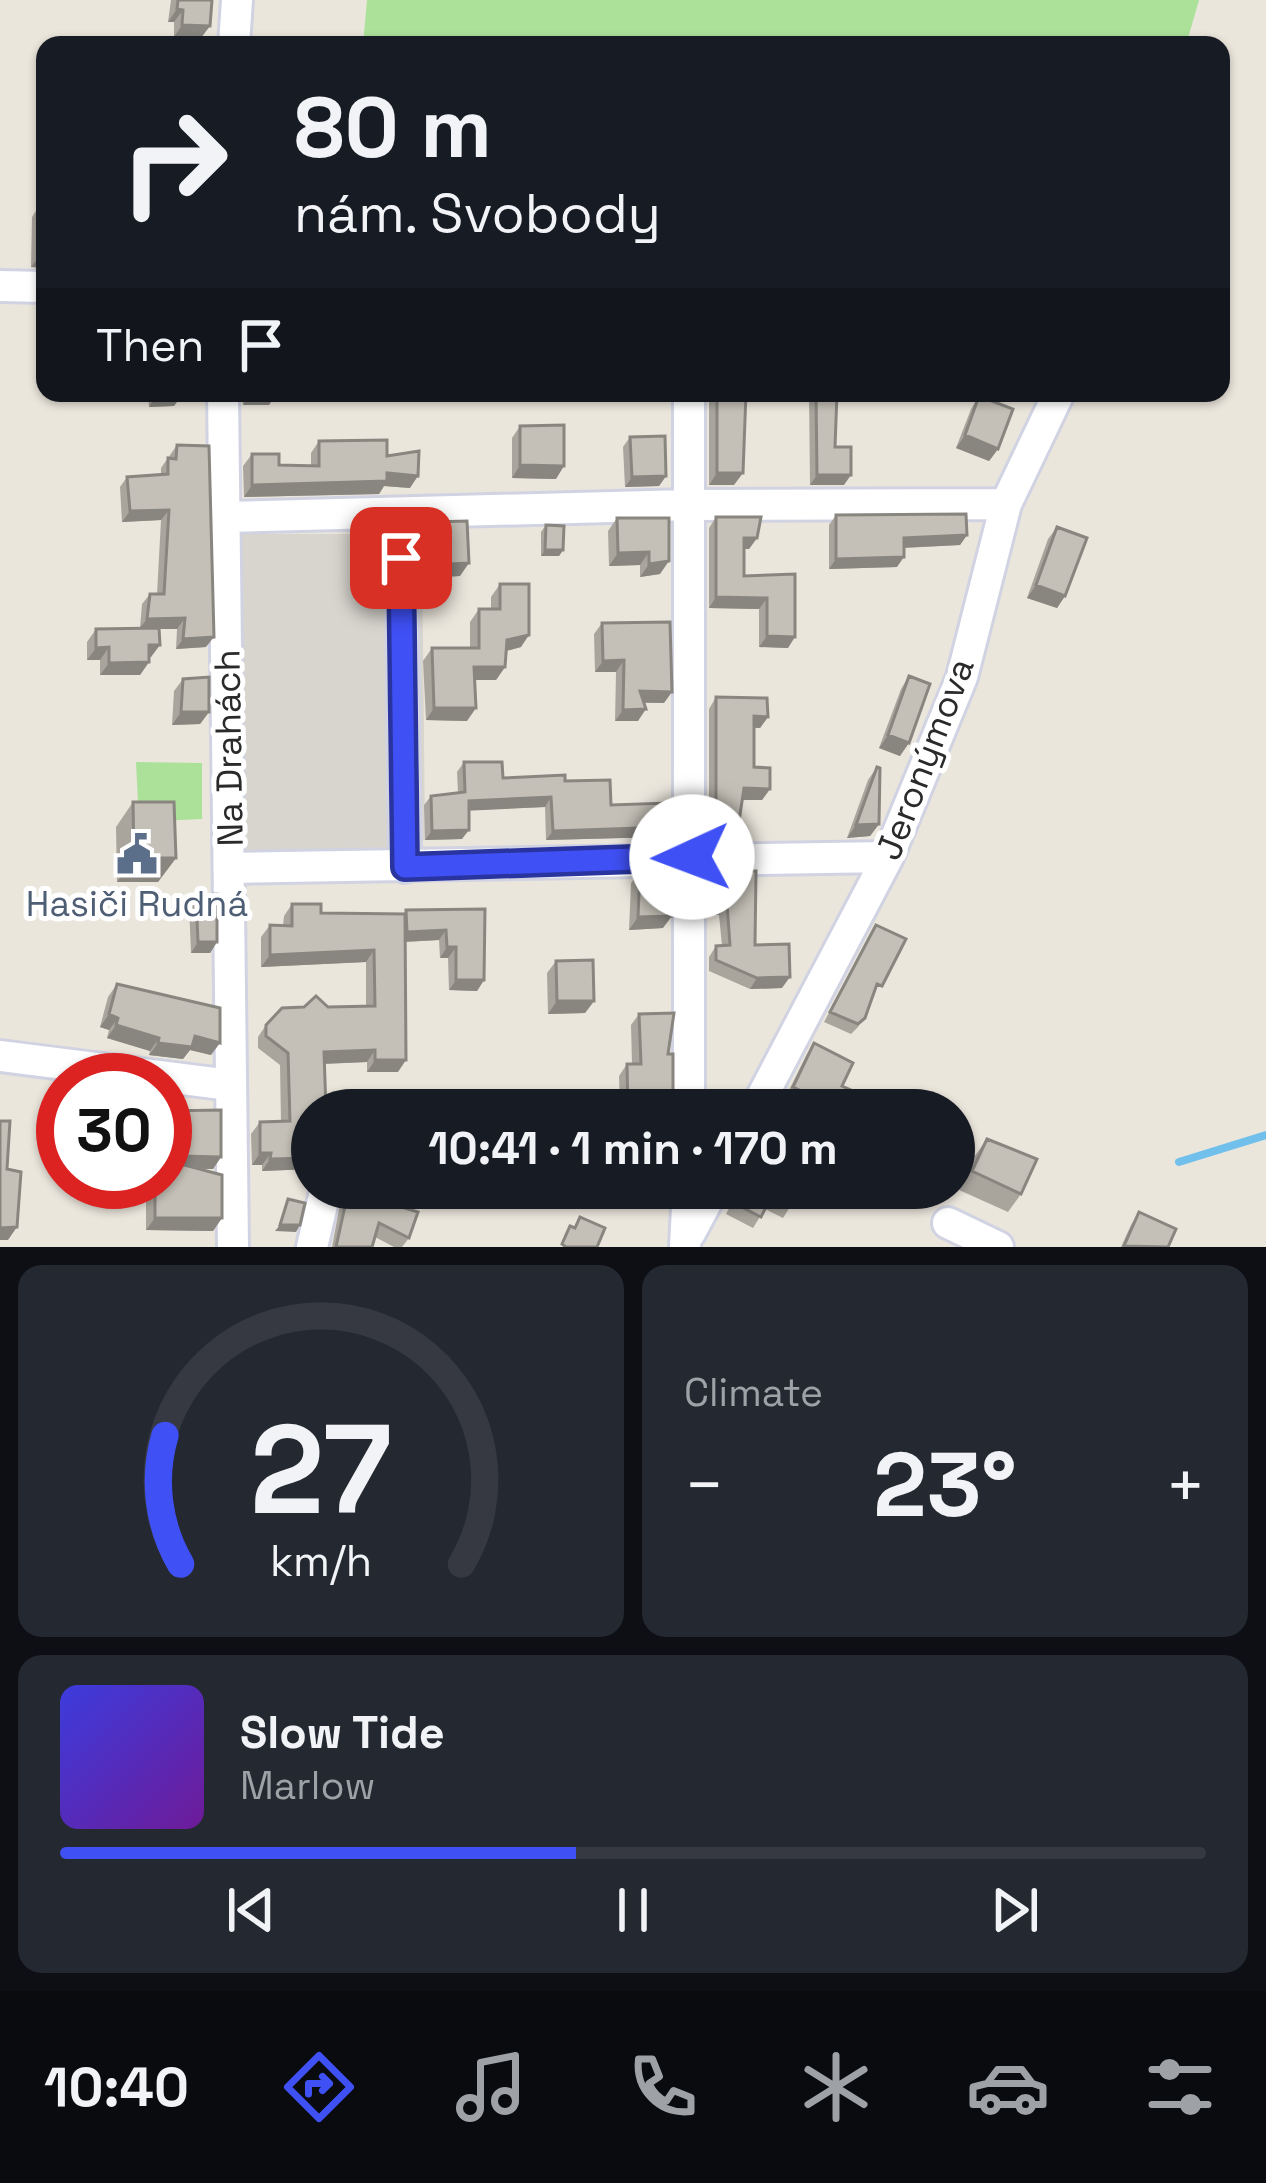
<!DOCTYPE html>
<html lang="en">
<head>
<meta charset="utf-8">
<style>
  body { margin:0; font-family:"Space Grotesk",sans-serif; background:#242831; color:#f1f3f6; height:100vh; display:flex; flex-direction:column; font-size:45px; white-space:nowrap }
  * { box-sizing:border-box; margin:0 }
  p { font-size:39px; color:#9ea1a6 }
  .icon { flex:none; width:66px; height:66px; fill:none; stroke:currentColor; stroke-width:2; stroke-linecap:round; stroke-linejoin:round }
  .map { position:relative; height:1247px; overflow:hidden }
  .drawer { display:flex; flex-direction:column; gap:18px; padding:18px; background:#0d0f14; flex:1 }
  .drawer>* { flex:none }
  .guide { position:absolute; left:36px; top:36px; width:1194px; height:366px; border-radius:24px; box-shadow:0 3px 9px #0004; background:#171b24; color:#f1f3f6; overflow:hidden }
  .speed { position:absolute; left:36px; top:1053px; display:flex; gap:24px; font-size:60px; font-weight:700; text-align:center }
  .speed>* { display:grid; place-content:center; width:156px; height:156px; border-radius:50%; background:#171b24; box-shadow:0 3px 9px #0004; line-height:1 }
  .speed .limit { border:18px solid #d22; background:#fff; color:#111 }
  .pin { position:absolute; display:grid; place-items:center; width:102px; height:102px; color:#fff; margin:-51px; border-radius:24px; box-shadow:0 6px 18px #0006 }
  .me { position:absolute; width:132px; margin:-66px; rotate:268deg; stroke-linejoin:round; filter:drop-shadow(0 0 9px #0008) }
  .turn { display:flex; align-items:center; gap:42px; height:252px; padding:0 60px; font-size:54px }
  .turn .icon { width:156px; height:156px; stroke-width:2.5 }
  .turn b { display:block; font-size:84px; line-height:102px }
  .then { display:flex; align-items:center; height:114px; padding:0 60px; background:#0003; gap:24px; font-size:45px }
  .big { font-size:90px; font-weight:800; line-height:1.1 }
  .drawer .tile { flex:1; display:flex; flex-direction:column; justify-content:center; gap:18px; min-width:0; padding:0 42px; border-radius:24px; background:#242831 }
  .drawer .dial { align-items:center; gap:0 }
  .dial svg { height:312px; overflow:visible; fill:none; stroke:#363941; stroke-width:7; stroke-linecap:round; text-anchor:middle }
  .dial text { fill:#f1f3f6; stroke:none }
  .song { display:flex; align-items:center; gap:36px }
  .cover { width:144px; height:144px; border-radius:18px; background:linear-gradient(135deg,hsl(240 70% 55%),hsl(280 70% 35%)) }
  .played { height:12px; border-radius:6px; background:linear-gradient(90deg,#3f50f5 45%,#363941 45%) }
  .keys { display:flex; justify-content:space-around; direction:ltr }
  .heat { display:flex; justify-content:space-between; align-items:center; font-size:66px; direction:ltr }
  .drawer .tiles { flex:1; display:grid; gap:18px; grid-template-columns:1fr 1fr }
  .tile:last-child { grid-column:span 2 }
  .trip { position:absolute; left:291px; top:1089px; width:684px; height:120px; border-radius:60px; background:#171b24; box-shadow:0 3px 9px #0004; font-weight:800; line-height:120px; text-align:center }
  .tab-bar { display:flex; height:192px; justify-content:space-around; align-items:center; background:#090b0e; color:#9ea1a6 }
  .tab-bar .icon { width:84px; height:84px }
  .tab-bar .current { color:#3f50f5 }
  .tab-bar b { font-size:54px; color:#f1f3f6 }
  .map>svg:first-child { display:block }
  .green { fill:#abe199 }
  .plaza { fill:#d8d5ce }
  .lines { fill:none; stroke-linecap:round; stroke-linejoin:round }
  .stream { stroke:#71c0eb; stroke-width:8 }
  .minor-casing { stroke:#d1d3e2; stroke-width:36 }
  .minor { stroke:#fff; stroke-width:30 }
  .wall { fill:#a9a59d }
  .shaded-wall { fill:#898680 }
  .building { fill:#c4c0b7; stroke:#898680; stroke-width:3 }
  .route-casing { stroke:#29349f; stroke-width:30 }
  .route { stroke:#3f50f5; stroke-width:21 }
  .labels { text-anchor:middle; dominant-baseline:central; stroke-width:10; stroke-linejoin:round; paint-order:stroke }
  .street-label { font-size:36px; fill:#2a2a2a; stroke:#fff }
  .service-label { font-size:36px; fill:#4e5e75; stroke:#fff }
</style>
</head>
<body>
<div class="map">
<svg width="1266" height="1247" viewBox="0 0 1266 1247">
  <rect width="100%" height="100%" fill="#ebe6dc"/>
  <path class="green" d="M 367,0 L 1199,0 L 1186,45 L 363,45 Z
    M 136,762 L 202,763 L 202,819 L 139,822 Z"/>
  <path class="plaza" d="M 238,534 L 422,534 L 425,840 L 395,848 L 245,851 Z"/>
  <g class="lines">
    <path class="stream" d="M 1179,1162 L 1266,1135"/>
    <g class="minor-casing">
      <path id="minor" d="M 234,45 L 237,0
        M 0,286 L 45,287
        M 223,393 L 233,1247
        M 689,393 L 689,1110
        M 401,514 L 405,867
        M 225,517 L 687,505 L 1006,504
        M 230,868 L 888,857
        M 0,1056 L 230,1085
        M 755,1110 L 888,857 L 962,677 L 1006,504 L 1059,393
        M 948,1223 L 998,1247
        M 690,1233 L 714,1188
        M 312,1247 L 326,1188
        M 685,1247 L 688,1188"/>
    </g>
    <use href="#minor" class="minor"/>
  </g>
  <path class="wall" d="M 171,0 L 212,0 L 201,38 L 174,37 L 174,22 L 168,22 Z
    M 39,206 L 45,206 L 45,268 L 31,267 L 32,217 Z
    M 148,393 L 183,393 L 174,406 L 149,407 Z
    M 241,393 L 276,393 L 269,405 L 243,405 Z
    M 709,393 L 746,393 L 734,485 L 709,485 Z
    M 809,393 L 837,393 L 835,447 L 844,485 L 810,485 Z
    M 979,396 L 998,449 L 989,461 L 956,448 L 971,409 Z
    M 520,426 L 556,479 L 512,478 L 512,438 Z
    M 630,437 L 666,476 L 659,486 L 625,487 L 623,447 Z
    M 319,441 L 387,456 L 410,488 L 384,486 L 379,494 L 244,497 L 243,466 L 252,454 L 279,465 L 311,466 L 311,453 Z
    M 177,445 L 206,647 L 176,649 L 177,629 L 159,629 L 151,657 L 149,657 L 149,662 L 140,675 L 100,675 L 100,660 L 87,660 L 87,642 L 96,629 L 140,628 L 142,604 L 150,594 L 157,594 L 161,520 L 122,522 L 120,487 L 127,477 L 161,475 L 161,468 Z
    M 836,515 L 967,535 L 960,545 L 904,548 L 897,567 L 829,569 L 829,525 Z
    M 716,517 L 757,538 L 749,549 L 744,549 L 744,576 L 795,574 L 788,648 L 759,647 L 759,609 L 709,608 L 709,528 Z
    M 617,518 L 669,518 L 660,574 L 640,577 L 640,565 L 609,566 L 608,531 Z
    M 431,522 L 460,576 L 442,577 L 441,569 L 422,570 L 422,534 Z
    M 546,525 L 563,550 L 559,556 L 541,556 L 541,532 Z
    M 1057,527 L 1065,596 L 1057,608 L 1027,598 L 1048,539 Z
    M 500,584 L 521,647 L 506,651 L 505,667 L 496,680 L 475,680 L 467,721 L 426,720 L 423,661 L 432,648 L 470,648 L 470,622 L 479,609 L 491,609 L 491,597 Z
    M 602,623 L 664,703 L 644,703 L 638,721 L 615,721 L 616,672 L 595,672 L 594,634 Z
    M 909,676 L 900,756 L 879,748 L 901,689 Z
    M 183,679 L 209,712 L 200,724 L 172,725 L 174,691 Z
    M 716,697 L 768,717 L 760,728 L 754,728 L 754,767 L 770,789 L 762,800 L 742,800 L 730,839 L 709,838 L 709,709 Z
    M 464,762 L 503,778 L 565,781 L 611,805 L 661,837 L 546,840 L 545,807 L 469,810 L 462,839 L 425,840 L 424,805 L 431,796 L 458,793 L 457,772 Z
    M 877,767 L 879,824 L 870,836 L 847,838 L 868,780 Z
    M 133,802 L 176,858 L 158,882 L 117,882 L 116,827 Z
    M 640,871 L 663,928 L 629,930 L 631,883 Z
    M 716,871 L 755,945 L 782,988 L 750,989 L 709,971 L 709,957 L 716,946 L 722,946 L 719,915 L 709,915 L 709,882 Z
    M 196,896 L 217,942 L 210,953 L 191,953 L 189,906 Z
    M 292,904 L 321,913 L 404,914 L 406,910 L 485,909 L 484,980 L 477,991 L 449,990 L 448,958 L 440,958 L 439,940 L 405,942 L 398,1072 L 367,1072 L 367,1062 L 325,1064 L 312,1110 L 312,1169 L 262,1171 L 262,1165 L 252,1165 L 251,1134 L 260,1122 L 281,1122 L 280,1065 L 258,1048 L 258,1037 L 266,1025 L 328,1007 L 366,1006 L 366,962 L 261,967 L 261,937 L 270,925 L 283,926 L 284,916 Z
    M 876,925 L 875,995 L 873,995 L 858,1027 L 851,1034 L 824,1022 Z
    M 556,961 L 594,1001 L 585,1013 L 548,1014 L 547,973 Z
    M 117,984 L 211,1055 L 190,1050 L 183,1059 L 149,1055 L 150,1051 L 107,1038 L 109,1030 L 100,1027 L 108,997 Z
    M 639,1014 L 668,1054 L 673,1110 L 620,1110 L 619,1076 L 627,1064 L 632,1064 L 631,1025 Z
    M 814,1043 L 842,1086 L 866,1110 L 811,1110 L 785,1098 L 807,1054 Z
    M 987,1139 L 1021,1194 L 1008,1212 L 959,1190 L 974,1157 Z
    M 221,1157 L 213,1169 L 200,1169 L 222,1218 L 213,1231 L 146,1230 L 146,1182 L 165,1182 Z
    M 343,1188 L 392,1188 L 388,1203 L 409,1238 L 402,1247 L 394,1247 L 375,1237 L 372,1247 L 332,1247 Z
    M 739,1188 L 802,1188 L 783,1218 L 765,1209 L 753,1228 L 726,1214 Z
    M 1139,1212 L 1168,1247 L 1121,1247 L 1131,1225 Z"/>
  <path class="shaded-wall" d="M 177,9 L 183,10 L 174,22 L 168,22 Z
    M 182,25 L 210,26 L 201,38 L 174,37 Z
    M 39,257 L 45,257 L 45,268 L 31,267 Z
    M 183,393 L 174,406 L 149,407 L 157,394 Z
    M 616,393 L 664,393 L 658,402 L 610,402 Z
    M 250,394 L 276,394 L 269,405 L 243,405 Z
    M 965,435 L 998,449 L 989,461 L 956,448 Z
    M 520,465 L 564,466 L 556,479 L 512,478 Z
    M 387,473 L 418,476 L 410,488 L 384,486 L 379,494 L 244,497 L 252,485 Z
    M 717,473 L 743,473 L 734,485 L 709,485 Z
    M 817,475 L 851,475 L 844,485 L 810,485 Z
    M 666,476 L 659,486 L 625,487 L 632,477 Z
    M 169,510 L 161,520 L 122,522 L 130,511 Z
    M 967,535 L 960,545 L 897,548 L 904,538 Z
    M 744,538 L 757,538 L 749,549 L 737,549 Z
    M 545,550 L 563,550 L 559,556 L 541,556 Z
    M 649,552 L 640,565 L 609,566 L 618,553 Z
    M 450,556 L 441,569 L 422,570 L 431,557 Z
    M 904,557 L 897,567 L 829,569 L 836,559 Z
    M 669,561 L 660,574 L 640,577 L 649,564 Z
    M 469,563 L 460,576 L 442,577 L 450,564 Z
    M 1036,585 L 1065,596 L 1057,608 L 1027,598 Z
    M 716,597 L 767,598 L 759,609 L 709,608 Z
    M 185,618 L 177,629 L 139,629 L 147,619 Z
    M 529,635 L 521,647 L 498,653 L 507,640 Z
    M 767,636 L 795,637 L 788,648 L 759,647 Z
    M 214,637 L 206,647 L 176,649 L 183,639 Z
    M 149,645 L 160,645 L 151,657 L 140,658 Z
    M 109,647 L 100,660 L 87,660 L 96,648 Z
    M 624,660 L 616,672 L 595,672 L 603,661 Z
    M 149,662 L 140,675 L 100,675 L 109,663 Z
    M 474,667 L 505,667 L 496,680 L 465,680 Z
    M 640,691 L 672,692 L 664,703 L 633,702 Z
    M 434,708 L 476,708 L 467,721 L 426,720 Z
    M 646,709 L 638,721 L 615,721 L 623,710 Z
    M 181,712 L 209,712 L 200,724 L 172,725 Z
    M 754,716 L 768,717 L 760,728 L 746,727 Z
    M 888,735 L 909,743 L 900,756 L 879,748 Z
    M 744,788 L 770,789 L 762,800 L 736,800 Z
    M 551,797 L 545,807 L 462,811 L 469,801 Z
    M 879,824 L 870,836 L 847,838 L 856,825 Z
    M 668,827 L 661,837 L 546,840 L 553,831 Z
    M 716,827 L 738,828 L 730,839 L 709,838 Z
    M 469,830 L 462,839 L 425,840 L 432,831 Z
    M 134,858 L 176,858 L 158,882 L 117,882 Z
    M 716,904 L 727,904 L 719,915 L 709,915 Z
    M 672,916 L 663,928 L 629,930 L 638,917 Z
    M 446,930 L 439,940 L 400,942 L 407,932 Z
    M 198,942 L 217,942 L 210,953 L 191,953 Z
    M 447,947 L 456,947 L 448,958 L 440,958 Z
    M 374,950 L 366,962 L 261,967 L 270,955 Z
    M 790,977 L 782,988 L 750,989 L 757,978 Z
    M 456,980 L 484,980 L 477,991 L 449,990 Z
    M 557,1001 L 594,1001 L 585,1013 L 548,1014 Z
    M 109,1014 L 118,1018 L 109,1030 L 100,1027 Z
    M 116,1025 L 159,1038 L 150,1051 L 107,1038 Z
    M 195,1036 L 220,1043 L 211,1055 L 190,1050 L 183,1059 L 149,1055 L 158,1043 Z
    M 375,1050 L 367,1062 L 316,1064 L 324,1052 Z
    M 375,1060 L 406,1060 L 398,1072 L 367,1072 Z
    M 260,1153 L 271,1153 L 262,1165 L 252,1165 Z
    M 181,1156 L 221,1157 L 213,1169 L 173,1168 Z
    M 312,1158 L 312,1169 L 262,1171 L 270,1159 Z
    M 155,1218 L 222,1218 L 213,1231 L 146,1230 Z
    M 280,1225 L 300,1225 L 296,1232 L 275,1231 Z
    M 17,1227 L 8,1240 L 0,1240 L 0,1228 Z"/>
  <path class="building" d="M 178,0 L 212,0 L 210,26 L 182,25 L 183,10 L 177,9 Z
    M 261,38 L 277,39 L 277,45 L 256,45 Z
    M 39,206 L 45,206 L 45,257 L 39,257 Z
    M 717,393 L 746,393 L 743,473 L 717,473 Z
    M 816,393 L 837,393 L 835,447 L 851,447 L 851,475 L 817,475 Z
    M 979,396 L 1013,409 L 998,449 L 965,435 Z
    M 564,425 L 564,466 L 520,465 L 520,426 Z
    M 665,436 L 666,476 L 632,477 L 630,437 Z
    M 387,440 L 387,456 L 419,451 L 418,476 L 387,473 L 387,481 L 252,485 L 252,454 L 279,454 L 279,465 L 319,466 L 319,441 Z
    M 177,445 L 209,446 L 214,637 L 183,639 L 185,618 L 147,619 L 150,594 L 164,594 L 169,510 L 130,511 L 127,477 L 168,474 L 168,458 L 176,459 Z
    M 966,514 L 967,535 L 904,538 L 904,557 L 836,559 L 836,515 Z
    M 716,517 L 761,517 L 757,538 L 744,538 L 744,576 L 795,574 L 795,637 L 767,636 L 767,598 L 716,597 Z
    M 617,518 L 669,518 L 669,561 L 649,564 L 649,552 L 618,553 Z
    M 467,521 L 469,563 L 450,564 L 450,556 L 431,557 L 431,522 Z
    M 546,525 L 564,526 L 563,550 L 545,550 Z
    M 1057,527 L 1087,538 L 1065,596 L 1036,585 Z
    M 500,584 L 529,584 L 529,635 L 507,640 L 505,667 L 474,667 L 476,708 L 434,708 L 432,648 L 479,648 L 479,609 L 500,609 Z
    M 670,622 L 672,692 L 640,691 L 646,709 L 623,710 L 624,660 L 603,661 L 602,623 Z
    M 159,628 L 160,645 L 149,645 L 149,662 L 109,663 L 109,647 L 96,648 L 96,629 Z
    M 909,676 L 930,684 L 909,743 L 888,735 Z
    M 209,677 L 209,712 L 181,712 L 183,679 Z
    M 716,697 L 767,698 L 768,717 L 754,716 L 754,767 L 770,768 L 770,789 L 744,788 L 738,828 L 716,827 Z
    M 464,762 L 502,762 L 503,778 L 565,775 L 565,781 L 610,780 L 611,805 L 668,803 L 668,827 L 553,831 L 551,797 L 469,801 L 469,830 L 432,831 L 431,796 L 465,792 Z
    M 877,767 L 880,768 L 879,824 L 856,825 Z
    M 133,802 L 174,802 L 176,858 L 134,858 Z
    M 671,870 L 672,916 L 638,917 L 640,871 Z
    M 716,871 L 756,871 L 755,945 L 789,944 L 790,977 L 757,978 L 716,960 L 716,946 L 730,945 L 727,904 L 716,904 Z
    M 217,894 L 217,942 L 198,942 L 196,896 Z
    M 292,904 L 321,904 L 321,913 L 405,914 L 406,1060 L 375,1060 L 375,1050 L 324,1052 L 326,1110 L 312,1110 L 312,1158 L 270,1159 L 271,1153 L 260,1153 L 260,1122 L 290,1121 L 288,1053 L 266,1036 L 266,1025 L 282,1008 L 304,1007 L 316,996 L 328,1007 L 375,1006 L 374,950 L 270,955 L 270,925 L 292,926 Z
    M 485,909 L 484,980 L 456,980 L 456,947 L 447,947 L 446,930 L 407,932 L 406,910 Z
    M 876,925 L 906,939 L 882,986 L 877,984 L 865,1018 L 858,1024 L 830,1012 Z
    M 593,960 L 594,1001 L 557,1001 L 556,961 Z
    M 117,984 L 220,1008 L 220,1043 L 195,1036 L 192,1047 L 158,1043 L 159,1038 L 116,1025 L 118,1018 L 109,1014 Z
    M 674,1013 L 668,1054 L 673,1054 L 673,1110 L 628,1110 L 627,1064 L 641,1064 L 639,1014 Z
    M 814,1043 L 853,1063 L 842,1086 L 871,1099 L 866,1110 L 842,1110 L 793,1087 Z
    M 221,1110 L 221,1157 L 181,1156 L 180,1164 L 222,1175 L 222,1218 L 155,1218 L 155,1182 L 165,1182 L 165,1111 Z
    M 0,1121 L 10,1121 L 7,1169 L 21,1172 L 17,1227 L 0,1228 Z
    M 987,1139 L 1037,1159 L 1021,1194 L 972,1171 Z
    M 349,1188 L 392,1188 L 388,1203 L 418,1212 L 409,1238 L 379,1223 L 372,1247 L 336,1247 Z
    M 742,1188 L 802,1188 L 791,1206 L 771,1197 L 761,1217 L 734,1203 Z
    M 288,1199 L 305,1203 L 300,1225 L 280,1225 Z
    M 1139,1212 L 1176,1229 L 1168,1247 L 1124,1246 Z
    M 580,1217 L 605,1228 L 597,1247 L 566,1247 L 562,1244 L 570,1226 L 575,1228 Z"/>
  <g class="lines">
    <g class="route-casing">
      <path id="route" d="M 401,558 L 405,867 L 692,857"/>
    </g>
    <use href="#route" class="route"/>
  </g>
  <defs>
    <g id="civic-bare" transform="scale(3.24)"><path d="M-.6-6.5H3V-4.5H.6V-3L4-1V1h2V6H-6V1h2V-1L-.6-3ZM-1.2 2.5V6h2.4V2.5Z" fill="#5c6f8a" stroke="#fff" stroke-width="2.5" paint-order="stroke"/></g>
  </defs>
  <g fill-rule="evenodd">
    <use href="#civic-bare" x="137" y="854"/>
  </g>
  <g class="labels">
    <g class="street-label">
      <text transform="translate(229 748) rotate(-91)">Na Drahách</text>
      <text transform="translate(925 759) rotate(-69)">Jeronýmova</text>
    </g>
    <g class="service-label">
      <text x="137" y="904">Hasiči Rudná</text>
    </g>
  </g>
</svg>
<div class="speed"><div class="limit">30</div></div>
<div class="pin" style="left:401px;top:558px;background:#d93025"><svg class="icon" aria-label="arrive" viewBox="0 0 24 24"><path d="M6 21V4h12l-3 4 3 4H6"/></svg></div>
<svg class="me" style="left:692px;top:857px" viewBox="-20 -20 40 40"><circle r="19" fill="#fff"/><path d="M0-13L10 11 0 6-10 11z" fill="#3f50f5"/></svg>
<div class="trip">10:41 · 1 min · 170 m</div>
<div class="guide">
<div class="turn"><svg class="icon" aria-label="right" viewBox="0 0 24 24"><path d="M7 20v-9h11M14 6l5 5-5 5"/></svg><div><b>80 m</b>nám. Svobody</div></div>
<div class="then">Then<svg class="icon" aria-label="arrive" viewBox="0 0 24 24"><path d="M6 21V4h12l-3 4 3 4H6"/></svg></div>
</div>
</div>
<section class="drawer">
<div class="tiles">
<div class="tile dial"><svg viewBox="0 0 100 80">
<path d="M14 69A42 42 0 1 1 86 69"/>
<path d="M14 69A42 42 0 0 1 10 36" stroke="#3f50f5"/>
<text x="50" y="56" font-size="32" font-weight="700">27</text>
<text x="50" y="72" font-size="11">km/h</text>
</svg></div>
<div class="tile"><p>Climate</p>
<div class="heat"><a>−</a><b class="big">23°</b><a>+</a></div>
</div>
<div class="tile">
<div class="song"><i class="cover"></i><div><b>Slow Tide</b><p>Marlow</p></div></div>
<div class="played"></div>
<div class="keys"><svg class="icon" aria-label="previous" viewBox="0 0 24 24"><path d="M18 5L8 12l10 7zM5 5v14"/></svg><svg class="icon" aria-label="pause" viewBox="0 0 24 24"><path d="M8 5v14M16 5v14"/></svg><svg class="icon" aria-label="next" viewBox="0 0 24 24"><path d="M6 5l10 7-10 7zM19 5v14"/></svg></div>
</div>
</div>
</section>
<nav class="tab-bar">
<b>10:40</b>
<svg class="icon current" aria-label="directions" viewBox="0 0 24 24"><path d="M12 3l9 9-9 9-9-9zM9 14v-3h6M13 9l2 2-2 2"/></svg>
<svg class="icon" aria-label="music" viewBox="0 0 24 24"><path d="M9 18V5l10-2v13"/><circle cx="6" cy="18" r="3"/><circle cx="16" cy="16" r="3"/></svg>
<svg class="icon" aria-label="phone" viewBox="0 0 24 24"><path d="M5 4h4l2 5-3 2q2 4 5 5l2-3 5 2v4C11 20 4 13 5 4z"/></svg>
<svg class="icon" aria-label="climate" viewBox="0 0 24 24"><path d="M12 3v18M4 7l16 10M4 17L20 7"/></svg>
<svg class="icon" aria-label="car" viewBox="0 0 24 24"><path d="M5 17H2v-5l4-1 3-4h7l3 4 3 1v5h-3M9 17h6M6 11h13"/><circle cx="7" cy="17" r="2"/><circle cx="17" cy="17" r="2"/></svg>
<svg class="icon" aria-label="filters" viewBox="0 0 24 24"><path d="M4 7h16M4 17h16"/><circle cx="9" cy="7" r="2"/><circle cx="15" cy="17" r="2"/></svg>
</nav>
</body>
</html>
